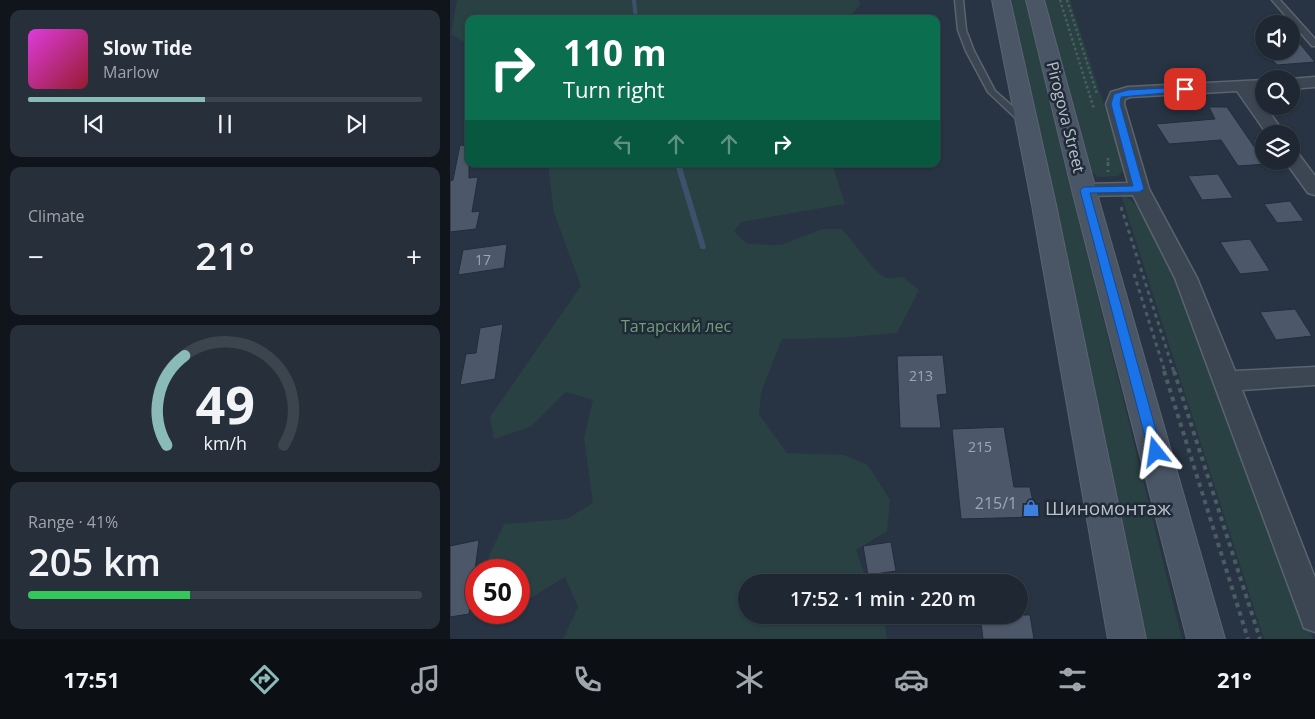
<!DOCTYPE html>
<html lang="en">
<head>
<meta charset="utf-8">
<style>
  body { margin:0; font-family:"Open Sans",sans-serif; background:#262f3a; color:#f1f3f6; height:100vh; display:flex; flex-direction:column; font-size:19px; white-space:nowrap }
  * { box-sizing:border-box; margin:0 }
  p { font-size:16px; color:#a1a5ac }
  .icon { flex:none; width:28px; height:28px; fill:none; stroke:currentColor; stroke-width:2; stroke-linecap:round; stroke-linejoin:round }
  .map { position:relative; flex:1; overflow:hidden }
  .details { display:flex; flex-direction:column; gap:10px; padding:10px; background:#10151c; width:450px }
  .details>* { flex:none }
  .guide { position:absolute; left:15px; top:15px; width:475px; height:152px; border-radius:10px; box-shadow:0 1px 4px #0004,0 0 0 1px #3c444d; background:#0b6e4f; color:#fff; overflow:hidden }
  .fabs { position:absolute; left:805px; top:15px; display:grid; gap:10px }
  .fabs a { display:grid; place-items:center; width:45px; height:45px; border-radius:50%; background:#1e2732; box-shadow:0 1px 4px #0004,0 0 0 1px #3c444d; font-size:25px }
  .speed { position:absolute; left:15px; top:559px; display:flex; gap:10px; font-size:25px; font-weight:700; text-align:center }
  .speed>* { display:grid; place-content:center; width:65px; height:65px; border-radius:50%; background:#1e2732; box-shadow:0 1px 4px #0004,0 0 0 1px #3c444d; line-height:1 }
  .speed .limit { border:8px solid #d22; background:#fff; color:#111 }
  .pin { position:absolute; display:grid; place-items:center; width:42px; height:42px; color:#fff; margin:-21px; border-radius:10px; box-shadow:0 2px 8px #0006 }
  .me { position:absolute; width:55px; margin:-28px; rotate:345deg; stroke-linejoin:round; filter:drop-shadow(0 0 4px #0008) }
  .turn { display:flex; align-items:center; gap:18px; height:105px; padding:0 15px; font-size:22px }
  .turn .icon { width:65px; height:65px; stroke-width:2.5 }
  .turn b { display:block; font-size:35px; line-height:42px }
  .lanes { display:flex; align-items:center; height:48px; padding:0 15px; background:#0003; justify-content:center; gap:25px; direction:ltr }
  .lanes .off { opacity:.35 }
  .big { font-size:38px; font-weight:600; line-height:1.1 }
  .details .card { flex:1; display:flex; flex-direction:column; justify-content:center; gap:8px; min-width:0; padding:0 18px; border-radius:10px; background:#262f3a }
  .details .dial { align-items:center; gap:0 }
  .dial svg { height:130px; overflow:visible; fill:none; stroke:#3c444d; stroke-width:7; stroke-linecap:round; text-anchor:middle }
  .dial text { fill:#f1f3f6; stroke:none }
  .song { display:flex; align-items:center; gap:15px }
  .cover { width:60px; height:60px; border-radius:8px; background:linear-gradient(135deg,hsl(300 70% 55%),hsl(350 70% 35%)) }
  .played { height:5px; border-radius:2px; background:linear-gradient(90deg,#8bbbb9 45%,#3c444d 45%) }
  .keys { display:flex; justify-content:space-around; direction:ltr }
  .heat { display:flex; justify-content:space-between; align-items:center; font-size:28px; direction:ltr }
  .charge { height:8px; border-radius:4px; background:linear-gradient(90deg,#34c759 41%,#3c444d 0) }
  .trip { position:absolute; left:288px; top:574px; width:290px; height:50px; border-radius:25px; background:#1e2732; box-shadow:0 1px 4px #0004,0 0 0 1px #3c444d; font-weight:600; line-height:50px; text-align:center }
  .tabs { display:flex; height:80px; justify-content:space-around; align-items:center; background:#0c1014; color:#a1a5ac }
  .tabs .icon { width:35px; height:35px }
  .tabs .active { color:#8bbbb9 }
  .tabs b { font-size:22px; color:#f1f3f6 }
  main { display:flex; flex:1; min-height:0 }
  .map>svg:first-child { display:block }
  .green { fill:#2a4144 }
  .lines { fill:none; stroke-linecap:round; stroke-linejoin:round }
  .stream { fill:#3e516c; fill-rule:evenodd }
  .building { fill:#4c5869; stroke:#232d3a }
  .service-casing { stroke:#5a6470; stroke-width:3 }
  .minor-casing { stroke:#5a6470; stroke-width:3 }
  .secondary-casing { stroke:#5a6470; stroke-width:2 }
  .path-far2 { stroke:#485e60; stroke-width:2.5; stroke-dasharray:2.5 2.5; stroke-linecap:butt }
  .path-far1 { stroke:#485e60; stroke-width:3; stroke-dasharray:4 4; stroke-linecap:butt }
  .path { stroke:#485e60; stroke-width:4; stroke-dasharray:4.5 4.5; stroke-linecap:butt }
  .service { fill:#3c4653; fill-rule:evenodd }
  .minor { fill:#3c4653; fill-rule:evenodd }
  .secondary { fill:#4a5566; fill-rule:evenodd }
  .route { fill:#1a73e8; stroke:#114b97 }
  .labels { text-anchor:middle; dominant-baseline:central; stroke-width:5; stroke-linejoin:round; paint-order:stroke }
  .number-label { font-size:14px; fill:#9ea7b3 }
  .street-label { font-size:16px; fill:#b9c1cc; stroke:#212b38 }
  .park-label { font-size:16px; fill:#719d7b; stroke:#212b38 }
  .near-number-label { font-size:16px; fill:#9ea7b3 }
  .near-poi-label { font-size:19px; fill:#b9c1cc; stroke:#212b38; text-anchor:start }
</style>
</head>
<body>
<main>
<section class="details">
<div class="card">
<div class="song"><i class="cover"></i><div><b>Slow Tide</b><p>Marlow</p></div></div>
<div class="played"></div>
<div class="keys"><svg class="icon" aria-label="previous" viewBox="0 0 24 24"><path d="M18 5L8 12l10 7zM5 5v14"/></svg><svg class="icon" aria-label="pause" viewBox="0 0 24 24"><path d="M8 5v14M16 5v14"/></svg><svg class="icon" aria-label="next" viewBox="0 0 24 24"><path d="M6 5l10 7-10 7zM19 5v14"/></svg></div>
</div>
<div class="card"><p>Climate</p>
<div class="heat"><a>−</a><b class="big">21°</b><a>+</a></div>
</div>
<div class="card dial"><svg viewBox="0 0 100 80">
<path d="M14 69A42 42 0 1 1 86 69"/>
<path d="M14 69A42 42 0 0 1 25 14" stroke="#8bbbb9"/>
<text x="50" y="56" font-size="32" font-weight="700">49</text>
<text x="50" y="72" font-size="11">km/h</text>
</svg></div>
<div class="card"><p>Range · 41%</p><b class="big">205 km</b><div class="charge"></div></div>
</section>
<div class="map">
<svg width="865" height="639" viewBox="0 0 865 639">
  <rect width="100%" height="100%" fill="#283443"/>
  <path class="green" d="M 7,0 L 409,0 L 410,5 L 398,19 L 19,19 L 19,40 L 12,41 L 1,34 Z
    M 557,0 L 575,0 L 732,639 L 697,639 Z
    M 590,0 L 620,0 L 675,170 L 668,176 L 648,177 L 636,166 Z
    M 98,164 L 382,164 L 395,204 L 291,222 L 284,231 L 297,244 L 331,245 L 373,229 L 392,229 L 426,271 L 436,278 L 453,277 L 469,290 L 447,333 L 389,338 L 332,339 L 311,392 L 309,414 L 337,453 L 394,455 L 418,465 L 440,500 L 437,531 L 406,550 L 417,582 L 296,582 L 296,615 L 434,615 L 437,639 L 113,639 L 128,607 L 115,577 L 77,600 L 69,600 L 69,570 L 38,570 L 37,560 L 54,524 L 117,519 L 143,503 L 134,438 L 143,400 L 116,392 L 80,427 L 44,439 L 40,417 L 131,286 L 104,213 Z
    M 671,195 L 678,198 L 686,205 L 729,282 L 863,639 L 814,639 Z"/>
  <g class="lines">
    <path class="stream" d="M 182,0 L 186,0 L 188,19 L 184,19 Z
      M 225,164 L 231,164 L 256,247 L 255,249 L 251,249 L 250,247 Z"/>
  </g>
  <path class="building" d="M 841,33 L 865,62 L 827,65 L 815,51 L 841,51 Z
    M 759,107 L 777,107 L 816,164 L 788,166 L 771,140 L 719,144 L 706,124 L 765,119 Z
    M 10,145 L 19,146 L 19,178 L 28,177 L 22,212 L 30,211 L 26,229 L 0,232 L 0,181 L 3,180 Z
    M 768,174 L 783,198 L 752,200 L 738,176 Z
    M 840,201 L 854,221 L 827,223 L 814,204 Z
    M 800,239 L 820,271 L 790,274 L 770,242 Z
    M 57,244 L 54,268 L 8,275 L 13,250 Z
    M 845,309 L 862,336 L 826,340 L 810,312 Z
    M 53,324 L 45,379 L 10,385 L 16,354 L 26,353 L 30,328 Z
    M 493,355 L 497,394 L 487,395 L 491,428 L 450,428 L 447,356 Z
    M 554,427 L 564,487 L 580,487 L 586,517 L 511,519 L 502,429 Z
    M 29,540 L 19,614 L 0,617 L 0,546 Z
    M 441,542 L 446,571 L 418,575 L 413,546 Z
    M 530,615 L 580,615 L 584,639 L 533,639 Z"/>
  <g class="lines">
    <g class="service-casing">
      <path id="service" d="M 505,0 L 513,0 L 516,30 L 524,51 L 545,91 L 578,120 L 578,124 L 572,124 L 538,92 L 516,51 L 508,30 Z
        M 822,0 L 830,0 L 865,39 L 865,46 L 862,46 Z"/>
    </g>
    <g class="minor-casing">
      <path id="minor" d="M 865,77 L 865,87 L 841,89 L 841,79 Z
        M 814,80 L 814,90 L 804,91 L 835,134 L 817,134 L 787,91 L 680,97 L 675,99 L 674,104 L 699,189 L 747,278 L 785,371 L 865,367 L 865,385 L 792,390 L 865,578 L 865,632 L 854,628 L 850,617 L 725,278 L 683,195 L 634,196 L 627,194 L 624,190 L 627,186 L 634,184 L 678,183 L 656,104 L 661,92 L 678,87 Z
        M 841,150 L 847,152 L 865,176 L 865,195 L 858,193 L 835,161 L 841,161 Z"/>
    </g>
    <g class="secondary-casing">
      <path id="secondary" d="M 542,0 L 560,0 L 606,205 L 696,639 L 658,639 L 582,205 Z
        M 576,0 L 594,0 L 646,190 L 775,639 L 737,639 L 622,190 Z"/>
    </g>
    <path class="path-far2" d="M 610,0 L 644,109
      M 617,0 L 647,94
      M 658,158 L 658,163"/>
    <path class="path-far1" d="M 658,162 L 658,172
      M 671,207 L 724,372
      M 684,274 L 715,372"/>
    <path class="path" d="M 714,371 L 798,639
      M 724,371 L 810,639"/>
    <use href="#service" class="service"/>
    <use href="#minor" class="minor"/>
    <use href="#secondary" class="secondary"/>
  </g>
  <path class="route" d="M 735,87 L 738,88 L 738,91 L 671,97 L 670,104 L 694,189 L 689,192 L 640,193 L 712,452 L 710,456 L 701,456 L 699,452 L 630,190 L 634,187 L 683,186 L 661,104 L 664,94 L 678,90 Z"/>
  <defs>
    <g id="shop-bare" transform="scale(1.35)"><path d="M-5-2.5h2.3a2.7 3.5 0 0 1 5.4 0H5L5.5 6h-11ZM-1.5-2.5h3a1.5 2.3 0 0 0-3 0Z" fill="#3f7fe0" stroke="#212b38" stroke-width="2.5" paint-order="stroke"/></g>
  </defs>
  <g fill-rule="evenodd">
    <use href="#shop-bare" x="581" y="508"/>
  </g>
  <g class="labels">
    <g class="number-label">
      <text x="33" y="259">17</text>
      <text x="471" y="375">213</text>
      <text x="530" y="446">215</text>
    </g>
    <g class="street-label">
      <text transform="translate(616 117) rotate(76)">Pirogova Street</text>
    </g>
    <g class="park-label">
      <text x="226" y="326">Татарский лес</text>
    </g>
    <g class="near-number-label">
      <text x="546" y="503">215/1</text>
    </g>
    <g class="near-poi-label">
      <text x="595" y="508">Шиномонтаж</text>
    </g>
  </g>
</svg>
<div class="fabs">
<a><svg class="icon" aria-label="sound" viewBox="0 0 24 24"><path d="M4 9h4l5-4v14l-5-4H4zM17 9q2 3 0 6"/></svg></a>
<a><svg class="icon" aria-label="search" viewBox="0 0 24 24"><circle cx="10" cy="10" r="6"/><path d="M15 15l6 6"/></svg></a>
<a><svg class="icon" aria-label="layers" viewBox="0 0 24 24"><path d="M12 4l9 5-9 5-9-5zM3 14l9 5 9-5"/></svg></a>
</div>
<div class="speed"><div class="limit">50</div></div>
<div class="pin" style="left:735px;top:89px;background:#d93025"><svg class="icon" aria-label="arrive" viewBox="0 0 24 24"><path d="M6 21V4h12l-3 4 3 4H6"/></svg></div>
<svg class="me" style="left:706px;top:452px" viewBox="-20 -20 40 40"><path d="M0-17L14 15 0 8-14 15z" fill="#1a73e8" stroke="#fff" stroke-width="4"/></svg>
<div class="trip">17:52 · 1 min · 220 m</div>
<div class="guide">
<div class="turn"><svg class="icon" aria-label="right" viewBox="0 0 24 24"><path d="M7 20v-9h11M14 6l5 5-5 5"/></svg><div><b>110 m</b>Turn right</div></div>
<div class="lanes"><svg class="icon off" aria-label="left" viewBox="0 0 24 24"><path d="M17 20v-9H6M10 6l-5 5 5 5"/></svg><svg class="icon off" aria-label="ahead" viewBox="0 0 24 24"><path d="M12 20V5M6 11l6-6 6 6"/></svg><svg class="icon off" aria-label="ahead" viewBox="0 0 24 24"><path d="M12 20V5M6 11l6-6 6 6"/></svg><svg class="icon" aria-label="right" viewBox="0 0 24 24"><path d="M7 20v-9h11M14 6l5 5-5 5"/></svg></div>
</div>
</div>
</main>
<nav class="tabs">
<b>17:51</b>
<svg class="icon active" aria-label="directions" viewBox="0 0 24 24"><path d="M12 3l9 9-9 9-9-9zM9 14v-3h6M13 9l2 2-2 2"/></svg>
<svg class="icon" aria-label="music" viewBox="0 0 24 24"><path d="M9 18V5l10-2v13"/><circle cx="6" cy="18" r="3"/><circle cx="16" cy="16" r="3"/></svg>
<svg class="icon" aria-label="phone" viewBox="0 0 24 24"><path d="M5 4h4l2 5-3 2q2 4 5 5l2-3 5 2v4C11 20 4 13 5 4z"/></svg>
<svg class="icon" aria-label="climate" viewBox="0 0 24 24"><path d="M12 3v18M4 7l16 10M4 17L20 7"/></svg>
<svg class="icon" aria-label="car" viewBox="0 0 24 24"><path d="M5 17H2v-5l4-1 3-4h7l3 4 3 1v5h-3M9 17h6M6 11h13"/><circle cx="7" cy="17" r="2"/><circle cx="17" cy="17" r="2"/></svg>
<svg class="icon" aria-label="filters" viewBox="0 0 24 24"><path d="M4 7h16M4 17h16"/><circle cx="9" cy="7" r="2"/><circle cx="15" cy="17" r="2"/></svg>
<b>21°</b>
</nav>
</body>
</html>
